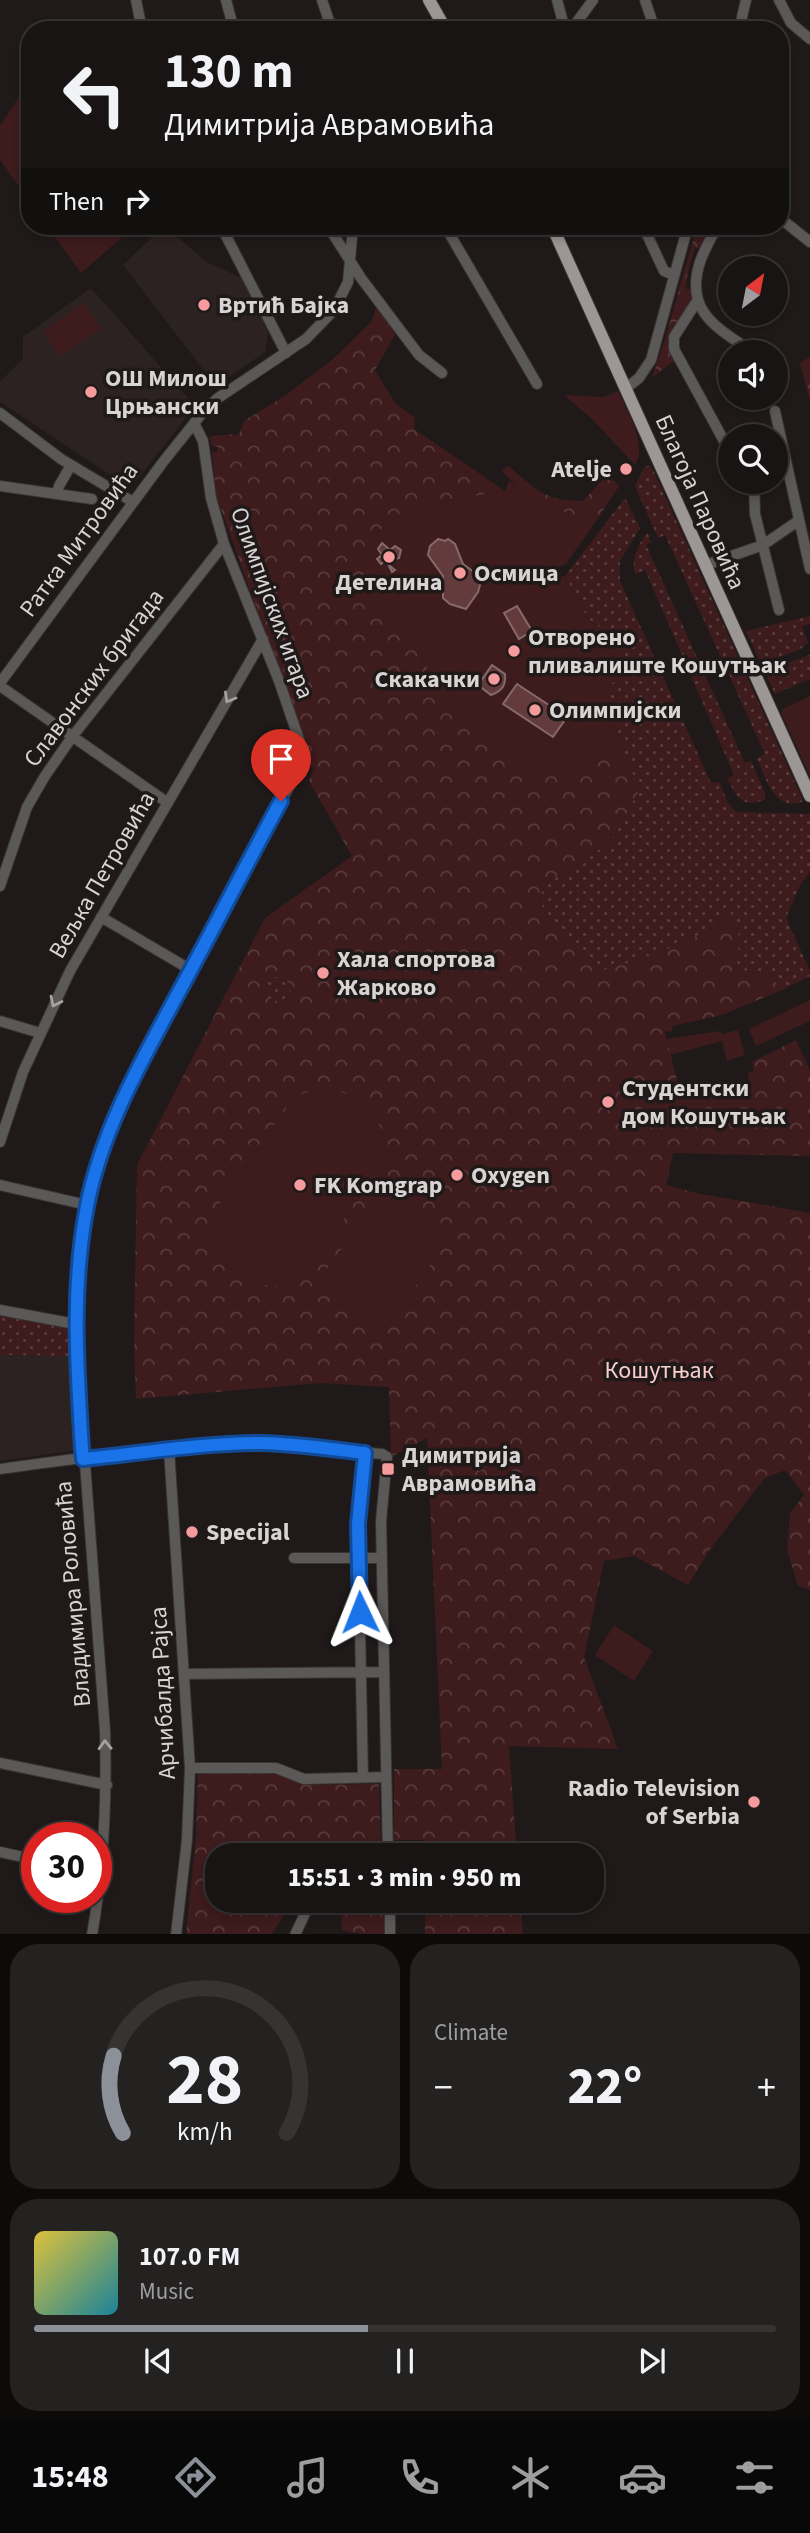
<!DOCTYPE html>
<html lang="en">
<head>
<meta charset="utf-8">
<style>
  body { margin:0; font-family:"Source Sans 3",sans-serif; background:#242121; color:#f1f3f6; height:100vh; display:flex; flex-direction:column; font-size:26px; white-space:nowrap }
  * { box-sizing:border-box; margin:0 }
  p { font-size:23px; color:#9e9ea0 }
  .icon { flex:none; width:38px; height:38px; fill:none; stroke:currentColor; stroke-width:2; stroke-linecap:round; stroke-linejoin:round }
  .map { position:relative; height:1934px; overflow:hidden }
  .sheet { display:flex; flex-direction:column; gap:10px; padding:10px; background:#0d0b0a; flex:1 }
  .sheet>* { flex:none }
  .guide { position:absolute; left:21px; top:21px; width:768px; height:214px; border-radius:28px; box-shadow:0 4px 10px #0003,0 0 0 2px #363333; background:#171413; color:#f1f3f6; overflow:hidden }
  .needle { width:46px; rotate:32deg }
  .controls { position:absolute; left:718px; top:256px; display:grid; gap:14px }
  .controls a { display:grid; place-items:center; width:70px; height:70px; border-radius:50%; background:#171413; box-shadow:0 4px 10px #0003,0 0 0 2px #363333; font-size:35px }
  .speed { position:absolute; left:21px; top:1822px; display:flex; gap:14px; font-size:35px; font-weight:700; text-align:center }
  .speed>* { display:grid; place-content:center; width:91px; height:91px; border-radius:50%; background:#171413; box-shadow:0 4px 10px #0003,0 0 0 2px #363333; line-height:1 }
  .speed .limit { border:10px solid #d22; background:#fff; color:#111 }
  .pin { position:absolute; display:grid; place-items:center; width:60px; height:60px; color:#fff; margin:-72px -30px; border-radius:50% 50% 50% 0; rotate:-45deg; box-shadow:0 0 7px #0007 }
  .pin .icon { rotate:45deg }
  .me { position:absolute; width:77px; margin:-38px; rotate:358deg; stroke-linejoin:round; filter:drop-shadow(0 0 5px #0008) }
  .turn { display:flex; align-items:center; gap:24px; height:147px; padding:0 28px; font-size:32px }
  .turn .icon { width:91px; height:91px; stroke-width:2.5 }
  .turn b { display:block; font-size:49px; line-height:60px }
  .then { display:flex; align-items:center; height:66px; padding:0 28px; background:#0003; gap:14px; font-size:26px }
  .big { font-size:52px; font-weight:800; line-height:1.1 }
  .sheet .widget { flex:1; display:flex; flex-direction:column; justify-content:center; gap:10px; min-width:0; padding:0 24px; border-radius:28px; background:#242121 }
  .sheet .dial { align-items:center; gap:0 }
  .dial svg { height:182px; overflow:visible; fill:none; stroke:#363333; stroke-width:7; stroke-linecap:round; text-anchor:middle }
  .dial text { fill:#f1f3f6; stroke:none }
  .song { display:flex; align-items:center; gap:21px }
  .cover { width:84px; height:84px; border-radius:10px; background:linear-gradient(135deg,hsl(50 70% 55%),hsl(190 70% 35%)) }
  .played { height:7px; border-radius:4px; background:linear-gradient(90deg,#8c9099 45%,#363333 45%) }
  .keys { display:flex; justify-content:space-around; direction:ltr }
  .heat { display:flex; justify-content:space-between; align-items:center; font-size:38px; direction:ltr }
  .sheet .tiles { flex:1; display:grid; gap:10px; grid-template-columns:1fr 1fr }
  .widget:last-child { grid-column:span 2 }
  .trip { position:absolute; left:205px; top:1843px; width:399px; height:70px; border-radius:28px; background:#171413; box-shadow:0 4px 10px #0003,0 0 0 2px #363333; font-weight:800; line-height:70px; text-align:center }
  .tabs { display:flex; height:112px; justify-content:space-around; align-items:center; background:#090808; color:#9e9ea0 }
  .tabs .icon { width:49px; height:49px }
  .tabs .on { color:#8c9099 }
  .tabs b { font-size:32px; color:#f1f3f6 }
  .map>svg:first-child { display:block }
  .built { fill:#2d2222 }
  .grass { fill:#3e1b1d }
  .forest { fill:url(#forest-crowns); fill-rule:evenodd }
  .park { fill:url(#park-dots) }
  .water { fill:#633b3c; stroke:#86696a; stroke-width:2 }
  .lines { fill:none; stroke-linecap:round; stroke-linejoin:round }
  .minor-casing { stroke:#393433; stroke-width:12 }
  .major-casing { stroke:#393433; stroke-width:14 }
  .minor { stroke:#5b5858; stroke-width:10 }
  .major { stroke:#9c9695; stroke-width:12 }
  .oneway { stroke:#a6a2a2 }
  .route-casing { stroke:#114b97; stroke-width:18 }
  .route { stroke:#1a73e8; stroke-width:12 }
  .poi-dot { fill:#f59b9d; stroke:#1f1a19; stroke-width:2.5 }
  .labels { text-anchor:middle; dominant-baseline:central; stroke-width:7; stroke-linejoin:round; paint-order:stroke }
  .poi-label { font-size:24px; font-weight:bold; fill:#d8d4d4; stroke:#1f1a19; text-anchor:start }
  .street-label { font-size:24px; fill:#d8d4d4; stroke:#1f1a19 }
  .park-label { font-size:24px; fill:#f9cbcb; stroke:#1f1a19 }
</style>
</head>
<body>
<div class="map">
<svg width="810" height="1935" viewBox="0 0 810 1935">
  <defs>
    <pattern id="forest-crowns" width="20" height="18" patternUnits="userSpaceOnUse" patternTransform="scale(1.75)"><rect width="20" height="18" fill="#3e1b1d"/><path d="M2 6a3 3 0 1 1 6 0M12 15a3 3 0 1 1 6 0" fill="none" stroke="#593b3d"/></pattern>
    <pattern id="park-dots" width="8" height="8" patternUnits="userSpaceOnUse" patternTransform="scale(1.75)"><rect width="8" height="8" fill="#3e1b1d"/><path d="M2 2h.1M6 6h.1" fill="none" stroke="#593b3d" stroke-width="1.8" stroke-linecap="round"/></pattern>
  </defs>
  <rect width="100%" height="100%" fill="#1f1a19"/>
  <path class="built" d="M 164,226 L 208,263 L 242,278 L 268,332 L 265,352 L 216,386 L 123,265 Z
    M 91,288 L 195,406 L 137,480 L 131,483 L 124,484 L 0,402 L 0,382 L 23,359 L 23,337 Z
    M 0,1355 L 69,1356 L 77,1450 L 0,1461 Z"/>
  <path class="grass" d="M 20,95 L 30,105 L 30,201 L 0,160 L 0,126 Z
    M 47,226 L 135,226 L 81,273 Z
    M 84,303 L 101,328 L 60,357 L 43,332 Z
    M 618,391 C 627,412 648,444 635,465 L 593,420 L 564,395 L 604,397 Z
    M 509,481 L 557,509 L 594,524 L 566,564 L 549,571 L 530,585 L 565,576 L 588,619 L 600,627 L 625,674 L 611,684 L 605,697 L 623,747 L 603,759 L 571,774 L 525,767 L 438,683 L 361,570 L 374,535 L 409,507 L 505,491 Z
    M 810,696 L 810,776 L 781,713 L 783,709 Z
    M 810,1000 L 810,1021 L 756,1046 L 749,1029 Z
    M 738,1030 L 745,1055 L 727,1061 L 722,1041 L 670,1055 L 666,1039 L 720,1031 L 722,1034 Z
    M 334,1089 C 370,1103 382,1114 387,1155 L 306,1276 C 299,1279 292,1283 285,1284 C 260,1290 230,1276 218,1253 C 212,1242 211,1227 212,1215 L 294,1097 L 314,1090 Z
    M 387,1185 L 453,1232 L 386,1328 L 319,1281 Z
    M 614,1625 L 653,1651 L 634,1681 L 595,1655 Z"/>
  <path class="forest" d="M 697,226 L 711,226 L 701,250 L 695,247 L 687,276 L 686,289 L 692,290 L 693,300 L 683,316 L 675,360 L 652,378 L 665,339 Z
    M 377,306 L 397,331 L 375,370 L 395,403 L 415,418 L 414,429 L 505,491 L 409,507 L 374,535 L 361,570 L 438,683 L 525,767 L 571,774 L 603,759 L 623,747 L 640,791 L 611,841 L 568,872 L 547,881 L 539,901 L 551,922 L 719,923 L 731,912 L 740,938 L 736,965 C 754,980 763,962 782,990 L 722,1015 L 672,1026 L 672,1031 L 665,1032 L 682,1100 L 750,1083 L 748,1073 L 754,1071 L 752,1062 L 796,1040 L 810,1071 L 810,1156 L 673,1153 L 666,1185 L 696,1193 L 810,1213 L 810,1590 L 798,1586 L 787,1550 L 790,1513 L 804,1495 L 785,1470 L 765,1478 L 711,1548 L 688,1585 L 634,1556 L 604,1561 L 584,1657 L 618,1749 L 509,1746 L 517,1855 L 425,1855 L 425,1840 L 394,1840 L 394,1769 L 442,1769 L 427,1438 L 391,1457 L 389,1387 L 319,1383 L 136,1399 L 134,1340 L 137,1165 L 265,918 L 352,856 L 309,781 L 313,771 L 299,728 L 216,495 L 212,452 L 217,452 L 218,447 L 212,446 L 210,436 L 239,434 L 244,421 L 286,395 L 332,360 L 371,322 ZM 334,1089 C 370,1103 382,1115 386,1155 L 306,1276 C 299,1279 292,1283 285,1284 C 260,1290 230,1276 218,1253 C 212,1242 211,1227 212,1215 L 294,1097 L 314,1090 ZM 387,1185 L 453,1232 L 386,1328 L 319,1281 Z
    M 810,357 L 810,401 L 800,363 Z
    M 509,466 C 536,490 545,501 583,501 L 608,474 L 619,486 L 594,524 C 564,512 521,496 501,470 Z
    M 259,1772 L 283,1774 L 307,1785 L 379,1784 L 381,1855 L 217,1855 L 217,1900 L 293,1901 L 272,1934 L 186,1935 L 196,1836 L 198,1773 Z
    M 307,1901 L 384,1901 L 384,1934 L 360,1934 L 342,1930 L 341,1915 L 316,1902 L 314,1904 Z
    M 425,1901 L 520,1901 L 523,1934 L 425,1934 Z"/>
  <path class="park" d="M 645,466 L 650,466 L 654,472 L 802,798 L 802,802 C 774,811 766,779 757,758 L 765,754 L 665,535 L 658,538 L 635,486 Z
    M 625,498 L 640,528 L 620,561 L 620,581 L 711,783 L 719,782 L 728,803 L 736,812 L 810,814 L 810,872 L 800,885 L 786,918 L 810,971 L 810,976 L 782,990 C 763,962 754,980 736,965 L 740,938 L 731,913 C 694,943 648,957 603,970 L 551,922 L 539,900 L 547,881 L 568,872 L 611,841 L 639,791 L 605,697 L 611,684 L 625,674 L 600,627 L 588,619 L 565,576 Z
    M 648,534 L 651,542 L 646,545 L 745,763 L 751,761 L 765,793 L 765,800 C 741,808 737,798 727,778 L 734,775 L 645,570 L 635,574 C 631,561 638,546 645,535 Z
    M 810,616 L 810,624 L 802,627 L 808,643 L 799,650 L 761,664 L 746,631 Z
    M 810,655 L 810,679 L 775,694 L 764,671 Z
    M266 989a12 12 0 1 1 24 0a12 12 0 1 1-24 0Z
    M 0,1315 L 67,1327 L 69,1356 L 0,1355 Z"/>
  <path class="water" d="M 438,539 L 445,541 L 448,539 L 455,544 L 463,564 L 482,578 L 478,592 L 466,609 L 450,604 L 443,598 L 443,576 L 428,555 L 430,546 Z
    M 382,543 L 390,550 L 395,546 L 401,550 L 399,558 L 390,561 L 390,566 L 395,570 L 392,572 L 386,560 L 381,564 L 377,559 L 382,555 L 378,549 Z
    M 517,606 L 532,631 L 519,639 L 504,613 Z
    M 492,665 L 505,674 C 506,686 502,691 491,695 L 478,685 Z
    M 517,684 L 567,717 L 553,737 L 503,704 Z"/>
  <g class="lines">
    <g class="minor-casing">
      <path id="minor" d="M 136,0 L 142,30
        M 226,0 L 234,30
        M 322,0 L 332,30
        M 557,0 L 565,30
        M 645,0 L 655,30
        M 779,0 L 791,23 L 810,39
        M 571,30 L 593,0
        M 739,30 L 746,0
        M 780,218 L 810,242
        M 221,226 L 286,353
        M 328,226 L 361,278 L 419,355 L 442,373
        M 445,226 L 537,384
        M 643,226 L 664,271 L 674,275
        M 719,226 C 711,235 706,248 701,259 C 683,310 715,327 753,352
        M 697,301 L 674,337 L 674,349 L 730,452
        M 775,366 L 783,371
        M 625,389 L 639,378 L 651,360 L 688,226
        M 775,411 L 810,569
        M 0,413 L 61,459 L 133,502
        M 754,481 L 755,514 L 779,610
        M 0,486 L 92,499
        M 57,494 L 59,486 L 71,465
        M 706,565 L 763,545 L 798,521
        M 0,683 L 163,462 L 203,412 L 218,398 L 306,339 L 334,310 L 348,282 L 353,226
        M 0,686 L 168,803
        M 0,886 L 27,807 L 45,776 L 72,737 L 224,544
        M 101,917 L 191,970
        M 0,1021 L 40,1033
        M 0,1142 L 23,1072 L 70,971 L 263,639
        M 0,1185 L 87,1205
        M 0,1310 L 75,1324
        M 169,1449 L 190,1768 L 187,1840 L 176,1935
        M 0,1469 C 85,1458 180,1442 265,1443 C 304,1444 343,1451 382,1454 L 387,1457 L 381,1521 L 388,1855
        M 294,1558 L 381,1558
        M 184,1674 L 384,1672
        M 0,1763 L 107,1785
        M 190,1768 L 276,1768 L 304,1779 L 386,1777
        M 363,1777 L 358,1524 L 365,1453
        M 0,1852 L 37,1860
        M 390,1900 L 390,1935
        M 92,1935 C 104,1866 107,1800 105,1731 L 75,1329 L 75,1296 L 82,1236 L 89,1195 L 104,1146 L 139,1067 L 305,757 L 279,681 L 224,544 L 211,498 L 203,441 L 194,423
        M 295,1935 L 308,1907"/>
    </g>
    <g class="major-casing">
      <path id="major" d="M 429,0 L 446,30
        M 552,226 L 810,796"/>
    </g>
    <use href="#minor" class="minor"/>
    <use href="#major" class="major"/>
  </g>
  <defs><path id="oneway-chevron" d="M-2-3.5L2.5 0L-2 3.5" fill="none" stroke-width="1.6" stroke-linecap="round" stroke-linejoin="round" transform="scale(1.75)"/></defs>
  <g class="oneway">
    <use href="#oneway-chevron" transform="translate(229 698) rotate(120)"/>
    <use href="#oneway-chevron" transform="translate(55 1002) rotate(116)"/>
    <use href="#oneway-chevron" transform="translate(105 1745) rotate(-92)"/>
  </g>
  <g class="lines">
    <g class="route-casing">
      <path id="route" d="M 281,801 C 247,863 215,926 181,988 C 144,1057 102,1128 87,1206 C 71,1289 77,1366 82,1449 L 83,1459 C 143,1453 202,1443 262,1443 C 297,1444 331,1449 365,1453 L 358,1524 L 360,1612"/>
    </g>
    <use href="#route" class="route"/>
  </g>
  <g class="poi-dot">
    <circle cx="204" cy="305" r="7"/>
    <circle cx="91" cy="392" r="7"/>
    <circle cx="626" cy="469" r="7"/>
    <circle cx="389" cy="557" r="7"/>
    <circle cx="460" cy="573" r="7"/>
    <circle cx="514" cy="651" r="7"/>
    <circle cx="494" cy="679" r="7"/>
    <circle cx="535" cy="710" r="7"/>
    <circle cx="323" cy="973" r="7"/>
    <circle cx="608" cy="1102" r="7"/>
    <circle cx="457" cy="1175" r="7"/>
    <circle cx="300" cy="1185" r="7"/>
    <rect x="381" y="1462" width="14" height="14" rx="3.5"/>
    <circle cx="192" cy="1532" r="7"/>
    <circle cx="754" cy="1802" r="7"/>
  </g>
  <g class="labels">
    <g class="poi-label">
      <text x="218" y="305">Вртић Бајка</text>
      <text x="105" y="378">ОШ Милош<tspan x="105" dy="28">Црњански</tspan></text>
      <text x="612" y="469" text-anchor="end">Atelje</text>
      <text x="474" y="573">Осмица</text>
      <text x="389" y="582" text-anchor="middle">Детелина</text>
      <text x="528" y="637">Отворено<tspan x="528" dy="28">пливалиште Кошутњак</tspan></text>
      <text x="480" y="679" text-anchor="end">Скакачки</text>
      <text x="549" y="710">Олимпијски</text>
      <text x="337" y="959">Хала спортова<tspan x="337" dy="28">Жарково</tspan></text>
      <text x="622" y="1088">Студентски<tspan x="622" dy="28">дом Кошутњак</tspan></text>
      <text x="471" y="1175">Oxygen</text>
      <text x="314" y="1185">FK Komgrap</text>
      <text x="402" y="1455">Димитрија<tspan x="402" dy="28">Аврамовића</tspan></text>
      <text x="206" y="1532">Specijal</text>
      <text x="740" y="1788" text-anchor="end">Radio Television<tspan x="740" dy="28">of Serbia</tspan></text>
    </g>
    <g class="street-label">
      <text transform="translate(700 502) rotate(66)">Благоја Паровића</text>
      <text transform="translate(79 540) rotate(-54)">Ратка Митровића</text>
      <text transform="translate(272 603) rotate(70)">Олимпијских игара</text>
      <text transform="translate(94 678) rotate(-53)">Славонских бригада</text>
      <text transform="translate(102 875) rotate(-60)">Вељка Петровића</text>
      <text transform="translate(73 1594) rotate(-95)">Владимира Роловића</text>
      <text transform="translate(163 1693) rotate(-93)">Арчибалда Рајса</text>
    </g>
    <g class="park-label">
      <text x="659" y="1370">Кошутњак</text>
    </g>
  </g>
</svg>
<div class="controls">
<a><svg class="needle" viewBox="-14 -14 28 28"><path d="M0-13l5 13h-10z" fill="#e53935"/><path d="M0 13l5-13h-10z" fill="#9e9ea0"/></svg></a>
<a><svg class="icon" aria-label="sound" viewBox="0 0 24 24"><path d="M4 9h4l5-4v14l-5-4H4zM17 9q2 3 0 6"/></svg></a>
<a><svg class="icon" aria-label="search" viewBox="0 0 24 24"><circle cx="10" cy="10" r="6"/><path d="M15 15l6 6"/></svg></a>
</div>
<div class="speed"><div class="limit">30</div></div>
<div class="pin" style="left:281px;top:801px;background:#d93025"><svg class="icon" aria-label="arrive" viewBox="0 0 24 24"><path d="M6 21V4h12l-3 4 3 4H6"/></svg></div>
<svg class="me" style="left:360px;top:1612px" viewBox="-20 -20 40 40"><path d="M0-17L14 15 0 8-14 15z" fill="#1a73e8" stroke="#fff" stroke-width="4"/></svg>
<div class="trip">15:51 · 3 min · 950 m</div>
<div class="guide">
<div class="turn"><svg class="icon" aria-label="left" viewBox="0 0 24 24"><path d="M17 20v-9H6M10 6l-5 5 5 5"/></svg><div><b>130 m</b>Димитрија Аврамовића</div></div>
<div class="then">Then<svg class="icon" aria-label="right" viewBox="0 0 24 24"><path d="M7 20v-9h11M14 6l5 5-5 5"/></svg></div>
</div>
</div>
<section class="sheet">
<div class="tiles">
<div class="widget dial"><svg viewBox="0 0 100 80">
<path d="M14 69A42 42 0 1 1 86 69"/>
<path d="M14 69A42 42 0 0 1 10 35" stroke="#8c9099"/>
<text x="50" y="56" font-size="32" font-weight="700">28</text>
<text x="50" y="72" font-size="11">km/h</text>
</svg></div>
<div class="widget"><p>Climate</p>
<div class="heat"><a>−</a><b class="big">22°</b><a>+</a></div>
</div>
<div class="widget">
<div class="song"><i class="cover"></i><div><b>107.0 FM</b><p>Music</p></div></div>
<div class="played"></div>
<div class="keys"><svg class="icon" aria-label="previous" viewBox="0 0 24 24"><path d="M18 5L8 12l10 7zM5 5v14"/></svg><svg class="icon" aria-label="pause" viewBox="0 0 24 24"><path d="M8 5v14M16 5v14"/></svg><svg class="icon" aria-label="next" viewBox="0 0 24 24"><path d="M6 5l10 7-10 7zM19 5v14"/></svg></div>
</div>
</div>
</section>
<nav class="tabs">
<b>15:48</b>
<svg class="icon on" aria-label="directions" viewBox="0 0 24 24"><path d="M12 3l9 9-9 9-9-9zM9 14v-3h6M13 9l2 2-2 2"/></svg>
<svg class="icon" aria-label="music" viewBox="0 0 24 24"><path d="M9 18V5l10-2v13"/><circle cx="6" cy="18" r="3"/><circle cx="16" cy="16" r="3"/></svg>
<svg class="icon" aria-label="phone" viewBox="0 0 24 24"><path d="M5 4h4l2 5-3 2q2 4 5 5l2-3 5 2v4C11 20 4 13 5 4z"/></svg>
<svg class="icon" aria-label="climate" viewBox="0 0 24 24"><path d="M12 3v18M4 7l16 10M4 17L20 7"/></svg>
<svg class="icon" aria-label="car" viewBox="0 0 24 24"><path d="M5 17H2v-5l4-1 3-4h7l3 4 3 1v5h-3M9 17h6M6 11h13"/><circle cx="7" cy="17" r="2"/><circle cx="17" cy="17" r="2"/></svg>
<svg class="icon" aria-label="filters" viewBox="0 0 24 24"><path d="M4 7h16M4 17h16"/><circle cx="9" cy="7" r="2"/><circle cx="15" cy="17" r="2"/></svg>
</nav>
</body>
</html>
